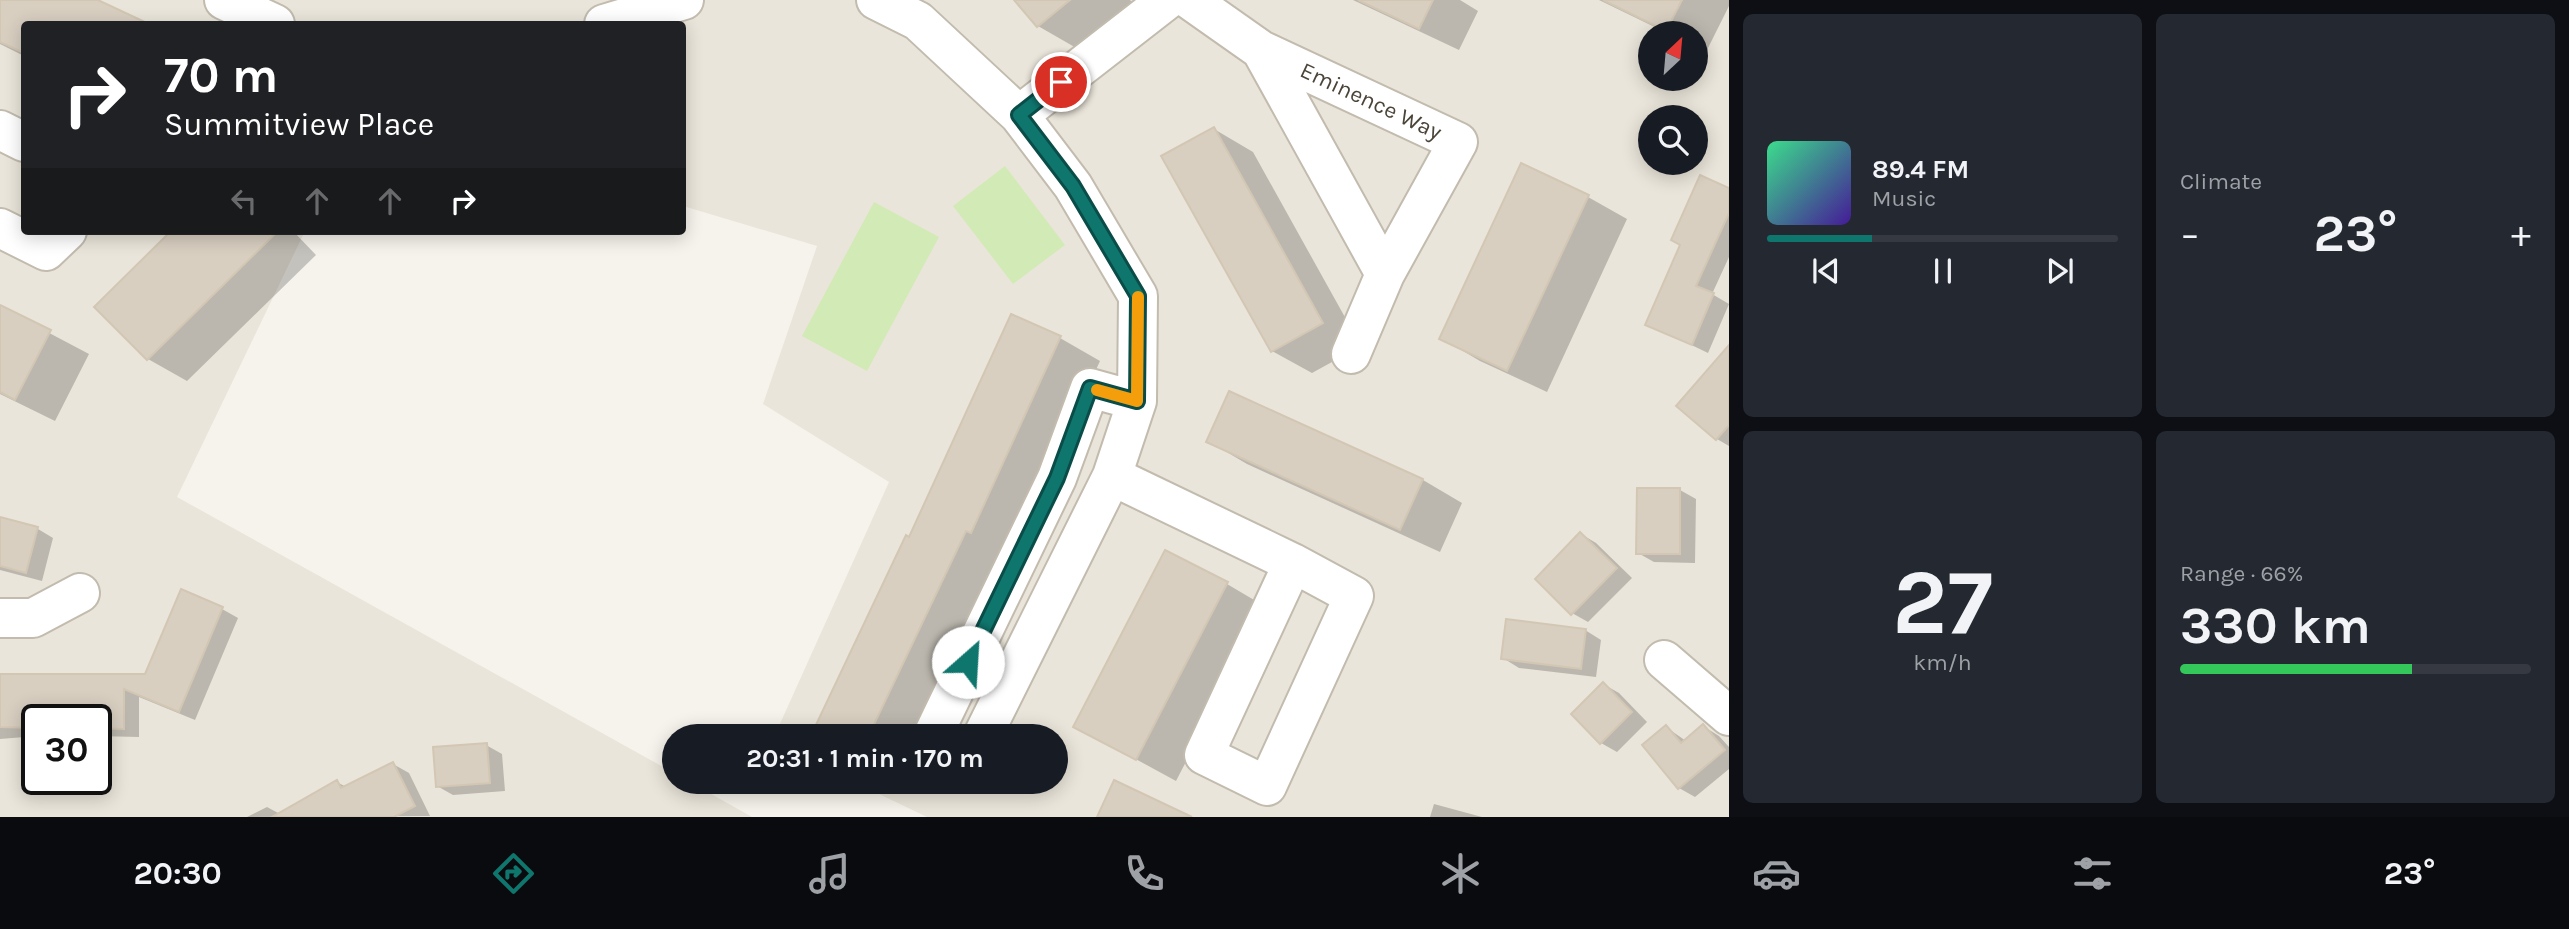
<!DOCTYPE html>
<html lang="en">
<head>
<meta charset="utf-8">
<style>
  body { margin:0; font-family:Karla,sans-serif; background:#242831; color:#f1f3f6; height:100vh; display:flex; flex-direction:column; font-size:26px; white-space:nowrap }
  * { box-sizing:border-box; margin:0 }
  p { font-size:23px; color:#9ea1a6 }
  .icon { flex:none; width:38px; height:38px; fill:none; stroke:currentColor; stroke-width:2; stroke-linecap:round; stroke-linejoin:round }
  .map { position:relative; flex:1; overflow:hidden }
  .panel { display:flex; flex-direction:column; gap:14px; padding:14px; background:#0d0f14; width:840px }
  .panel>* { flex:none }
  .top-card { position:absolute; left:21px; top:21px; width:665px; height:214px; border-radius:7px; box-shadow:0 4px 18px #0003; background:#202124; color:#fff; overflow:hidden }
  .needle { width:46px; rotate:26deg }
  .fabs { position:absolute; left:1638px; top:21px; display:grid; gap:14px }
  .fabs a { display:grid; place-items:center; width:70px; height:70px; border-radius:50%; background:#171b24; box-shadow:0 4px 18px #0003; font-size:35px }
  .speed { position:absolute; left:21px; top:704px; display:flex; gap:14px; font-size:35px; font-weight:700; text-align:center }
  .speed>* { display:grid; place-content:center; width:91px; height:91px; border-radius:50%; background:#171b24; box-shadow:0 4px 18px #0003; line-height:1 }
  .speed .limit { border:4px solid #111; border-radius:10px; background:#fff; color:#111 }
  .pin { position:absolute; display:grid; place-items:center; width:60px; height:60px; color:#fff; margin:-30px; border:4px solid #fff; border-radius:50%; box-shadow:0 2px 7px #0007 }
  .me { position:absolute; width:77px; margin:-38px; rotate:26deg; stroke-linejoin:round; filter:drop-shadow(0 0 5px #0008) }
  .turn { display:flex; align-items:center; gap:24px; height:147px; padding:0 28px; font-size:32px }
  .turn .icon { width:91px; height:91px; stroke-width:2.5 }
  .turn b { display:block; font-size:49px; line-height:60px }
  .lanes { display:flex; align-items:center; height:66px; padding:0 28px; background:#0003; justify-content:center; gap:35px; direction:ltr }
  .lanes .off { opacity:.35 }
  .big { font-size:52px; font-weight:700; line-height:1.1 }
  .panel .tile { flex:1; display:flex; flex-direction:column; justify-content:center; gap:10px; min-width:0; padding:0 24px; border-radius:10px; background:#242831 }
  .panel .dial { align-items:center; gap:0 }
  .dial b { font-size:91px; line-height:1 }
  .song { display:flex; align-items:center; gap:21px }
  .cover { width:84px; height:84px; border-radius:10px; background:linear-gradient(135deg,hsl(150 70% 55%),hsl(260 70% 35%)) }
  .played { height:7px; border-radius:4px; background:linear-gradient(90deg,#0f766e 30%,#363941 30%) }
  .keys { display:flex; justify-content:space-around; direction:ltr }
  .heat { display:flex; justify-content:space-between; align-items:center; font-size:38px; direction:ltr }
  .charge { height:10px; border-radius:5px; background:linear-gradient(90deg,#34c759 66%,#363941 0) }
  .panel .tiles { flex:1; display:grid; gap:14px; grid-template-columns:repeat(2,1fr) }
  .trip { position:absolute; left:662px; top:724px; width:406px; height:70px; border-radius:35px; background:#171b24; box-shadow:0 4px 18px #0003; font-weight:700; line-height:70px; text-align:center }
  .menu { display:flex; height:112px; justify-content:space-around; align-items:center; background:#090b0e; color:#9ea1a6 }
  .menu .icon { width:49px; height:49px }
  .menu .selected { color:#0f766e }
  .menu b { font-size:32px; color:#f1f3f6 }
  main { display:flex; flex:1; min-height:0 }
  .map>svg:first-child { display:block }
  .residential { fill:#eae5da; fill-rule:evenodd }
  .pitch { fill:#d2eab5 }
  .shadow { fill:#0003 }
  .building { fill:#d8cfc1; stroke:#d3c7b4; stroke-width:2 }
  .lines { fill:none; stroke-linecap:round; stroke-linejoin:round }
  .minor-casing { stroke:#c2bbae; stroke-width:42 }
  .minor { stroke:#fff; stroke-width:38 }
  .route-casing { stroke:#0a4d48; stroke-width:18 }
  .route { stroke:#0f766e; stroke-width:12 }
  .slow { stroke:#f59e0b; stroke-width:12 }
  .labels { text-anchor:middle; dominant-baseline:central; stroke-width:6; stroke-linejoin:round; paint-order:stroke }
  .street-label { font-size:23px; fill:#4b4439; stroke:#fff }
</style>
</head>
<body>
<main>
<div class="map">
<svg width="1729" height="817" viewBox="0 0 1729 817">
  <rect width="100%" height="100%" fill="#f6f3ec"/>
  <path class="residential" d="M 0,0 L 1729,0 L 1729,817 L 927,817 L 854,782 L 1055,782 L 1055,737 L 774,737 L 889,482 L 763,404 L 817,246 L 683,206 L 682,24 L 24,24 L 24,231 L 305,231 L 177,497 L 674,773 L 674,782 L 690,782 L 752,817 L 0,817 ZM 1650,33 L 1696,33 L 1696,79 L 1650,79 ZM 1650,117 L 1696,117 L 1696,163 L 1650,163 ZM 37,719 L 96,719 L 96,779 L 37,779 Z"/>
  <path class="pitch" d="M 1005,166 L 1065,245 L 1013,284 L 953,206 Z
    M 874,202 L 939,237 L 867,371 L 802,336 Z"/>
  <path class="shadow" d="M 0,0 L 93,0 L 145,24 L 24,24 L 24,56 L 0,44 Z
    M 1017,0 L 1130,0 L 1133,3 L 1078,49 L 1038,26 Z
    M 1353,0 L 1460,0 L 1478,11 L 1459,50 Z
    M 1599,0 L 1729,0 L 1729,6 L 1706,52 L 1696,47 L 1696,33 L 1667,33 Z
    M 1214,129 L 1253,152 L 1361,346 L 1312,373 L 1272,351 Z
    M 1729,189 L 1729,257 L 1712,294 L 1729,304 L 1708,353 L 1648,324 L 1682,245 Z
    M 1588,197 L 1627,219 L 1547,392 L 1480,361 L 1441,338 Z
    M 174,231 L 293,231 L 316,255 L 187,381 L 148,359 Z
    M 0,307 L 89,354 L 55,421 L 0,394 Z
    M 1012,316 L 1060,338 L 1100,361 L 1010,554 L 918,737 L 831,737 L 910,539 Z
    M 1729,348 L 1729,446 L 1717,439 Z
    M 1230,393 L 1423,480 L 1462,503 L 1440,552 L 1247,464 L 1208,441 Z
    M 1680,490 L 1696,499 L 1695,563 L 1654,562 L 1638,553 Z
    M 0,519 L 38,529 L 53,538 L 42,581 L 0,570 Z
    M 1581,534 L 1596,543 L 1632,578 L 1588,622 L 1572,613 Z
    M 1227,584 L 1266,607 L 1176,781 L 1075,726 Z
    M 222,609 L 238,618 L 195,720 L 139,697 L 139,737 L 96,736 L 96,719 L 37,719 L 37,736 L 0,739 L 0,675 L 147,676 Z
    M 1585,630 L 1601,640 L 1596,677 L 1519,668 L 1503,658 Z
    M 1603,684 L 1619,693 L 1647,722 L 1617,752 L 1601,743 L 1573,714 Z
    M 1703,726 L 1719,736 L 1729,747 L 1729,769 L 1695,797 L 1679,788 L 1666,727 L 1686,741 Z
    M 486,745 L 502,754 L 505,791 L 453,795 L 437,786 Z
    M 393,764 L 409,773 L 430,816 L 247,817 L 267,807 L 280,814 L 337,782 L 346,787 Z
    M 1434,804 L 1482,817 L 1430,817 Z"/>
  <path class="building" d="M 0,0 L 98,0 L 149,24 L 24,24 L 24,53 L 0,42 Z
    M 1014,0 L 1070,0 L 1037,27 Z
    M 1358,0 L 1433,0 L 1419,29 Z
    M 1603,0 L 1682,0 L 1666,31 Z
    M 1214,127 L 1323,323 L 1271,352 L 1161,156 Z
    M 1521,163 L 1589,195 L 1507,371 L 1439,339 Z
    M 1700,175 L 1729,188 L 1729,213 L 1696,286 L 1714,293 L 1692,345 L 1645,325 L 1680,245 L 1671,240 Z
    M 171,231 L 278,231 L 147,360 L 94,307 Z
    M 0,305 L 51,330 L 15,400 L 0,392 Z
    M 1011,314 L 1061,336 L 971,533 L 966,531 L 868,737 L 830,737 L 814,729 L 906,535 L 909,537 Z
    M 1729,345 L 1729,425 L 1716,440 L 1676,406 Z
    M 1229,391 L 1423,479 L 1400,530 L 1206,442 Z
    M 1637,488 L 1680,488 L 1680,554 L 1636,554 Z
    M 0,517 L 38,527 L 26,573 L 0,566 Z
    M 1580,532 L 1617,568 L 1571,615 L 1535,579 Z
    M 1165,550 L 1228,582 L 1136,760 L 1073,727 Z
    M 181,589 L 223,607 L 179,712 L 124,689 L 124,729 L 96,728 L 96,719 L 37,719 L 37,728 L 0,727 L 0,674 L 145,674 Z
    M 1506,619 L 1586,629 L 1581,669 L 1501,659 Z
    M 1603,682 L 1632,712 L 1600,744 L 1571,714 Z
    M 1703,724 L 1725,750 L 1678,789 L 1642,745 L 1666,725 L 1681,743 Z
    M 487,743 L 490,783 L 436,787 L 433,747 Z
    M 393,762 L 415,806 L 394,817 L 272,817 L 337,780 L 341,788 Z
    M 1114,780 L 1192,817 L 1097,817 Z"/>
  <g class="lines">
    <g class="minor-casing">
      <path id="minor" d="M 224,0 L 275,24
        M 876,0 L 918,21 L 1019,115 L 1073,186 L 1138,296 L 1137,401 L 1112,476 L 982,737
        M 1190,0 L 1261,50 L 1458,142 L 1385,274 L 1351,354
        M 604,24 L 684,0
        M 1261,50 L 1385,274
        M 1019,115 L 1167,0
        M 0,130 L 24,142
        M 0,228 L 46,251 L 67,231
        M 1112,476 L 1293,563
        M 1293,563 L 1354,596 L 1267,786 L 1204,755 Z
        M 0,618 L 33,618 L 80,593
        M 1664,660 L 1729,716
        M 932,737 L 1057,478 L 1090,388 L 1137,401"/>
    </g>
    <use href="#minor" class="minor"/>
  </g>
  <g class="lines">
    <g class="route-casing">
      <path id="route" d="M 968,662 L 1057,478 L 1090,388 L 1137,401 L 1138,296 L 1073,186 L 1019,115 L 1061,82"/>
    </g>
    <use href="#route" class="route"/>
    <path class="slow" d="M 1097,390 L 1137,401 L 1138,297"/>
  </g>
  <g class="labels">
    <g class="street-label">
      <text transform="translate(1371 101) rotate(25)">Eminence Way</text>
    </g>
  </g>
</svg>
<div class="fabs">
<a><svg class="needle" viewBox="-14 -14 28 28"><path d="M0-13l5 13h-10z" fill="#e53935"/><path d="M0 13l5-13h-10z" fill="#9ea1a6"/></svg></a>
<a><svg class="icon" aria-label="search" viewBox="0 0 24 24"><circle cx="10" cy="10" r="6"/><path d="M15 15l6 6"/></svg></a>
</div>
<div class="speed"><div class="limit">30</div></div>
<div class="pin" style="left:1061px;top:82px;background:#d93025"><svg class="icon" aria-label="arrive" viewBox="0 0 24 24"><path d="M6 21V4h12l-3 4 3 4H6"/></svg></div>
<svg class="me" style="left:968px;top:662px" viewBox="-20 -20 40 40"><circle r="19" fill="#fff"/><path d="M0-13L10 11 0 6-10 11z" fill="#0f766e"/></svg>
<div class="trip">20:31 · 1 min · 170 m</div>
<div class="top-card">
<div class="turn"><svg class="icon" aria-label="right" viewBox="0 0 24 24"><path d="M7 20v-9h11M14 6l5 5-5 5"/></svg><div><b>70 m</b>Summitview Place</div></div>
<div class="lanes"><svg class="icon off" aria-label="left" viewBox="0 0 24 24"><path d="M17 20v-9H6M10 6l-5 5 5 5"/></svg><svg class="icon off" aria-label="ahead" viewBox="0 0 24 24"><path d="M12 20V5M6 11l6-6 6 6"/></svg><svg class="icon off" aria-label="ahead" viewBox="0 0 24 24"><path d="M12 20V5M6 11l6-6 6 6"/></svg><svg class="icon" aria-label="right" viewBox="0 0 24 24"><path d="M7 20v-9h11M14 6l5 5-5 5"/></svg></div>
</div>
</div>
<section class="panel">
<div class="tiles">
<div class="tile">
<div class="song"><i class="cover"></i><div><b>89.4 FM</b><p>Music</p></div></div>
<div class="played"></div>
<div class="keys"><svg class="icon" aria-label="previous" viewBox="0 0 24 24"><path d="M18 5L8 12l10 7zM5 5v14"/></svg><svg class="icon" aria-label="pause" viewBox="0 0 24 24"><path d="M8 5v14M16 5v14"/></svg><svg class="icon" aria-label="next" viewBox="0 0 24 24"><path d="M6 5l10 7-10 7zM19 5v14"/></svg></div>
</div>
<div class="tile"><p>Climate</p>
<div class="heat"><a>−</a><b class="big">23°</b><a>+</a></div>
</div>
<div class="tile dial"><b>27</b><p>km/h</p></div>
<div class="tile"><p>Range · 66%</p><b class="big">330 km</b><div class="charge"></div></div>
</div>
</section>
</main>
<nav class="menu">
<b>20:30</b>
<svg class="icon selected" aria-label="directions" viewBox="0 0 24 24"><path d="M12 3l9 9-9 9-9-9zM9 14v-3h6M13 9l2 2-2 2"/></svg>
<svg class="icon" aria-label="music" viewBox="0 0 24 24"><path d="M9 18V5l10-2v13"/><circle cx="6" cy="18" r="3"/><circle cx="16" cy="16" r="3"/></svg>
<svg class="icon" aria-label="phone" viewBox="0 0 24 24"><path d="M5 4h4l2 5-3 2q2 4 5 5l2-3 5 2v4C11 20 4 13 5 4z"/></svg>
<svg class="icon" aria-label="climate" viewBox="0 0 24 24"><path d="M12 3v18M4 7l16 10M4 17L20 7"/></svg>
<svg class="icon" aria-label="car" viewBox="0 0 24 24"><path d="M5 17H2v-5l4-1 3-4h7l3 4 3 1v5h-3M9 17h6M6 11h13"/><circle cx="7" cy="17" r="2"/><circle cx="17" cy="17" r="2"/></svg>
<svg class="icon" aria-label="filters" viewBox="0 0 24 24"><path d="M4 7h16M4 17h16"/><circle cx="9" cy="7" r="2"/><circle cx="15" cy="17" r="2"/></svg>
<b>23°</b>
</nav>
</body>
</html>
